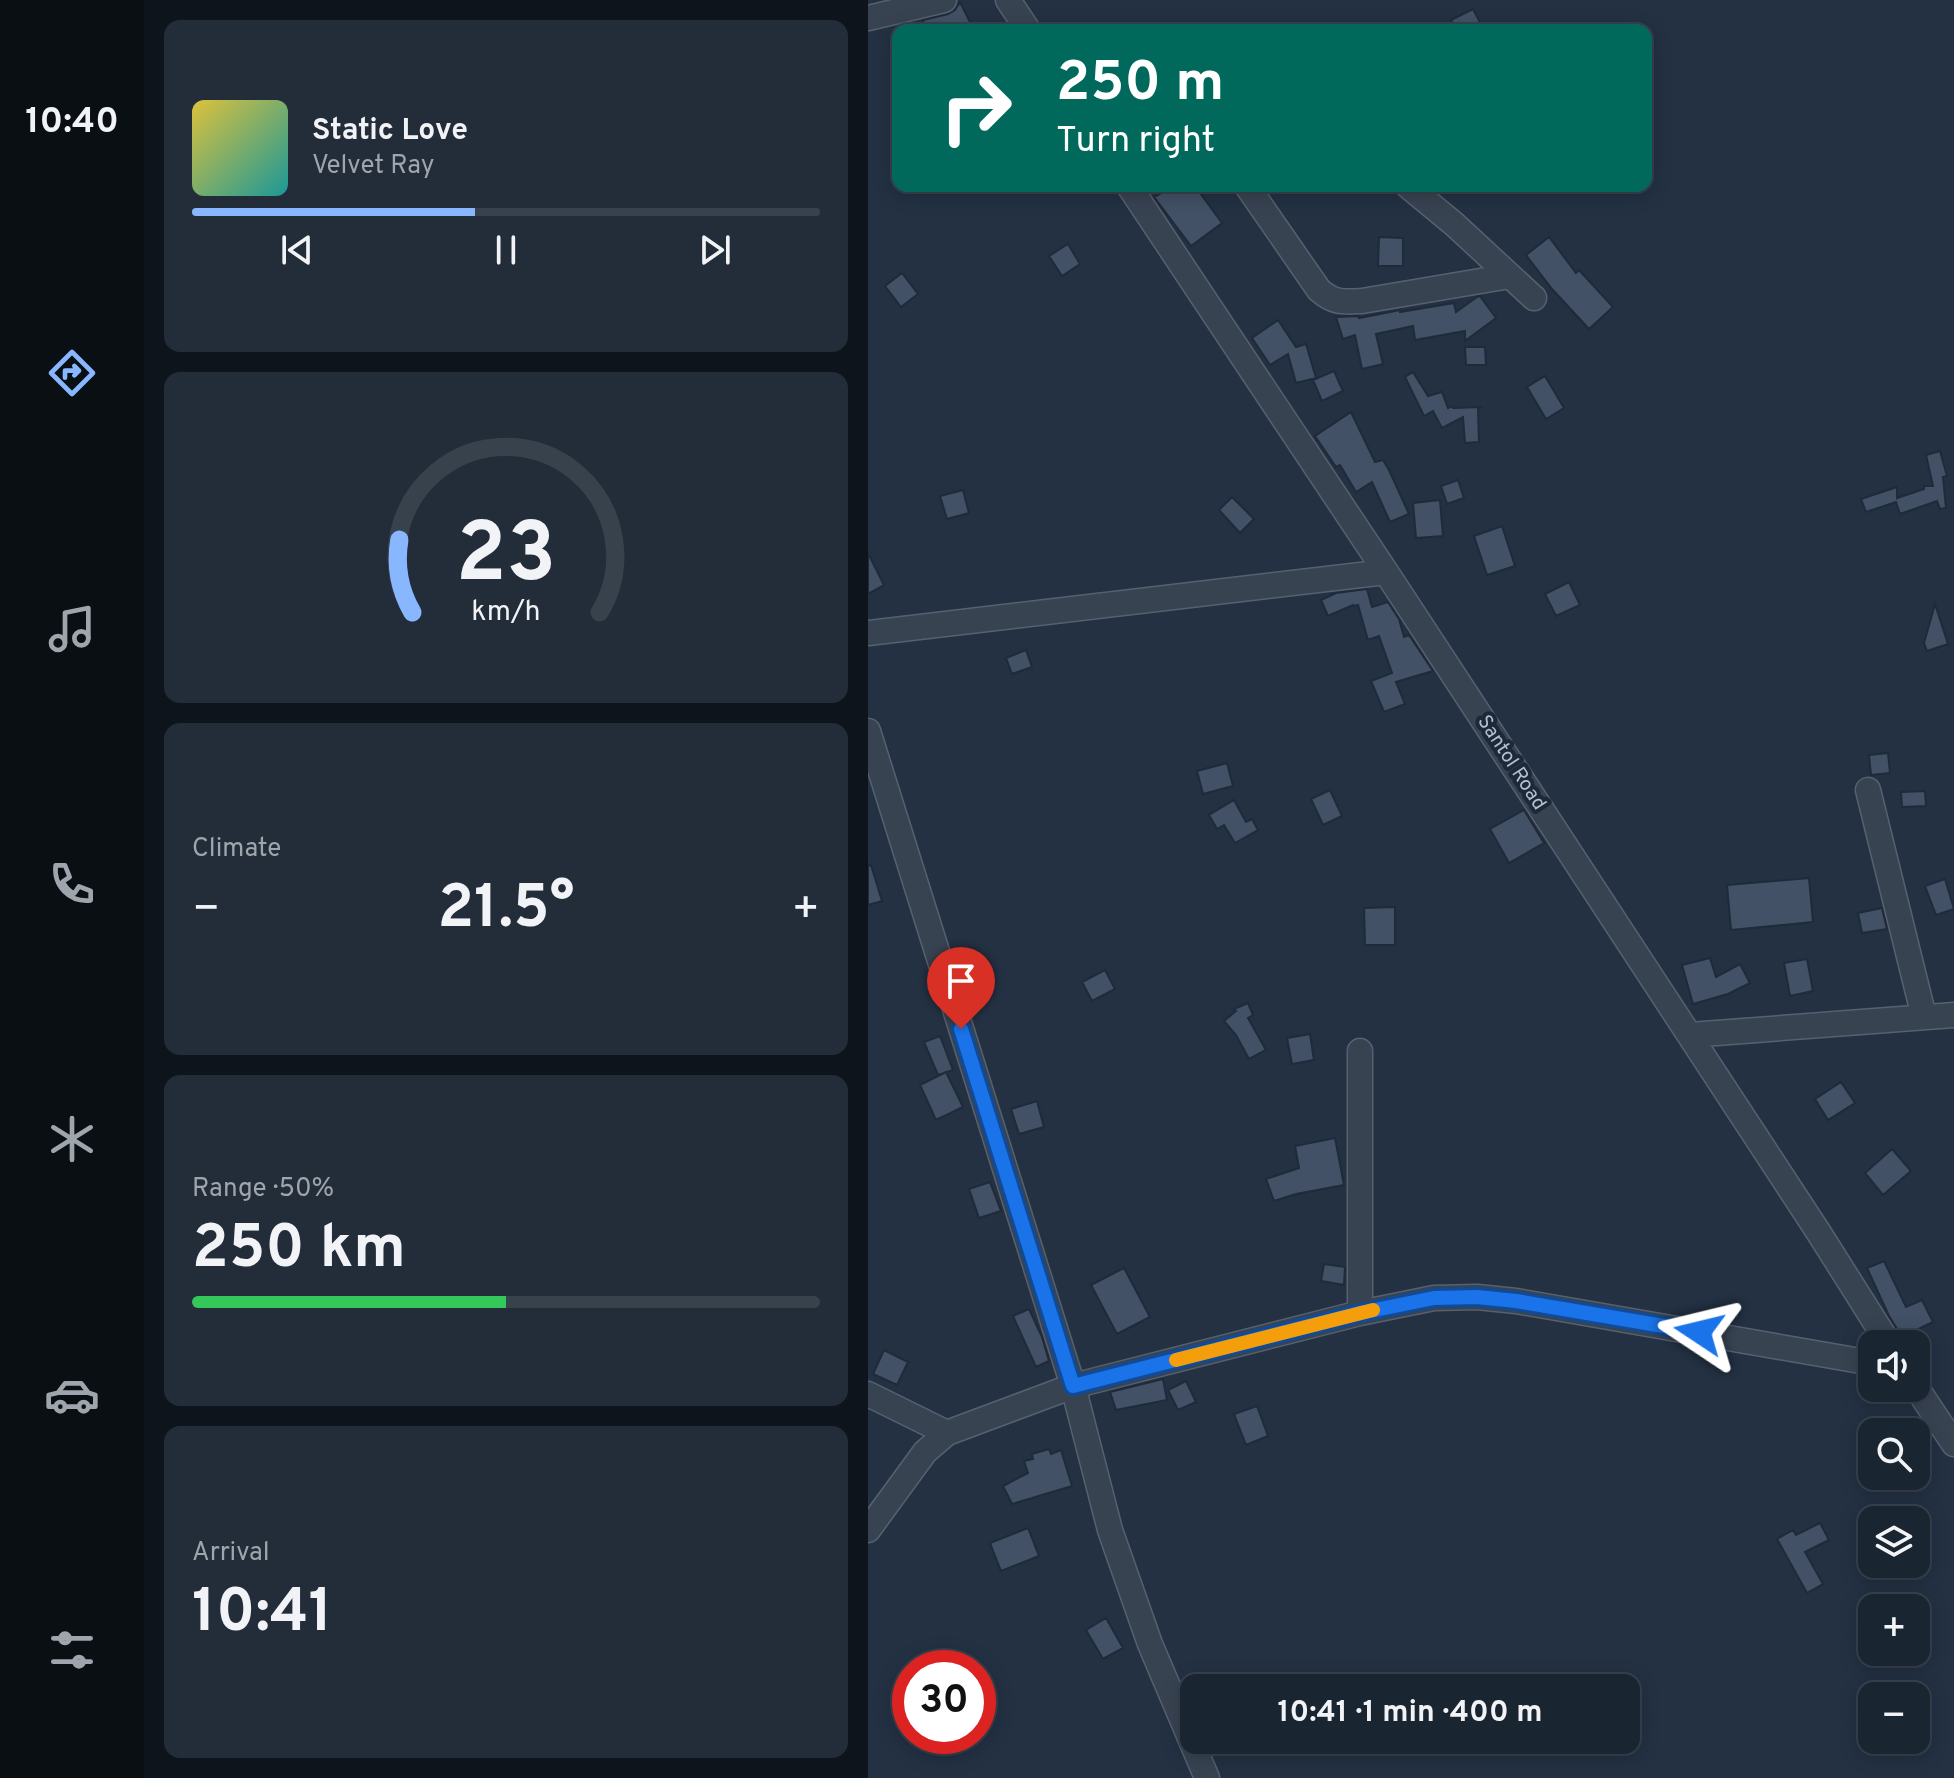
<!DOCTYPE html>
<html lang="en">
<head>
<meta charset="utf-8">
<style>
  body { margin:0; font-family:Overpass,sans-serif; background:#232d3a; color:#f1f3f6; height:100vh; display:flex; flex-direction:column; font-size:30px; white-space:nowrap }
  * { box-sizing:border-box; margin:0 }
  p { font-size:26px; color:#9fa5ac }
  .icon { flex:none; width:44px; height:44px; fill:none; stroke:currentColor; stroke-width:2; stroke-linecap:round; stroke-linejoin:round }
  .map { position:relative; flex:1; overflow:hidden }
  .sheet { display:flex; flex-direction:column; gap:20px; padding:20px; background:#0e141c; width:724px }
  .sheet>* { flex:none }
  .hud { position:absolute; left:24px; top:24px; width:760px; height:168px; border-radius:16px; box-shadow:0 4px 20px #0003,0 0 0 2px #38424d; background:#00695c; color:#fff; overflow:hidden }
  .buttons { position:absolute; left:990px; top:1330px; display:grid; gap:16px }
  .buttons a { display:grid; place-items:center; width:72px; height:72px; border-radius:16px; background:#1a2532; box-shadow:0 4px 20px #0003,0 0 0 2px #38424d; font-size:40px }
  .speed { position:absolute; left:24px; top:1650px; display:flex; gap:16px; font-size:40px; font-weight:700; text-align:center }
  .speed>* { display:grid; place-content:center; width:104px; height:104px; border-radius:50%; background:#1a2532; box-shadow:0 4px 20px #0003,0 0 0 2px #38424d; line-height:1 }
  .speed .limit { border:12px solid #d22; background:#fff; color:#111 }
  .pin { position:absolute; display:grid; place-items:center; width:68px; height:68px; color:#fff; margin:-82px -34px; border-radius:50% 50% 50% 0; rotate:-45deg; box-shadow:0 0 8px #0007 }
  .pin .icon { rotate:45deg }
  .me { position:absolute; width:88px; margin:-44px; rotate:280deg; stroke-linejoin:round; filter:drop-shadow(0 0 6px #0008) }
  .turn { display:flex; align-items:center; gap:28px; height:168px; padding:0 32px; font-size:36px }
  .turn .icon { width:104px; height:104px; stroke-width:2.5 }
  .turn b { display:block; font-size:56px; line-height:68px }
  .big { font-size:60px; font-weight:700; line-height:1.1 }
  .sheet .tile { flex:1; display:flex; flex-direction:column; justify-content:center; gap:12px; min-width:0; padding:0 28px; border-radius:16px; background:#232d3a }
  .sheet .dial { align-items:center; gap:0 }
  .dial svg { height:208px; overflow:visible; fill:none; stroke:#38424d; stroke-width:7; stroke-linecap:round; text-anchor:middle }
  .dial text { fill:#f1f3f6; stroke:none }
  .song { display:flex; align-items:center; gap:24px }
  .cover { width:96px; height:96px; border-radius:12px; background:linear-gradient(135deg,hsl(50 70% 55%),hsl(180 70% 35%)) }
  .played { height:8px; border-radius:4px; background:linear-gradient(90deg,#88b7ff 45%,#38424d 45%) }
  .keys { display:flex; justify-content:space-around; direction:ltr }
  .heat { display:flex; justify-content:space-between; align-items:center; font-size:44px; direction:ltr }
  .charge { height:12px; border-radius:6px; background:linear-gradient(90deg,#34c759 50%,#38424d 0) }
  .trip { position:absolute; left:312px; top:1674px; width:460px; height:80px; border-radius:16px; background:#1a2532; box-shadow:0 4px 20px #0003,0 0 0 2px #38424d; font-weight:700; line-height:80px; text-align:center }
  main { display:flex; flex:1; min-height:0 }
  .tab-bar { display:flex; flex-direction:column; width:144px; justify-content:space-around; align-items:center; background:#0a0f14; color:#9fa5ac }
  .tab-bar .icon { width:56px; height:56px }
  .tab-bar .selected { color:#88b7ff }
  .tab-bar b { font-size:36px; color:#f1f3f6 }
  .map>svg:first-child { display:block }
  .building { fill:#425165; stroke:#1f2a3a; stroke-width:2 }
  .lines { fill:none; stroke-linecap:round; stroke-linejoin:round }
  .minor-casing { stroke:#566170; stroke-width:27 }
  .minor { stroke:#384352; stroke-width:24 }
  .route-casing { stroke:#114b97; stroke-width:20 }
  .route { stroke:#1a73e8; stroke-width:14 }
  .slow { stroke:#f59e0b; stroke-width:14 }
  .labels { text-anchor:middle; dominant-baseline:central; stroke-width:8; stroke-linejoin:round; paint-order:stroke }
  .street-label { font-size:20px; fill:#b5becd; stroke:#1d2838 }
</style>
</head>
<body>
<main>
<nav class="tab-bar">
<b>10:40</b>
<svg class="icon selected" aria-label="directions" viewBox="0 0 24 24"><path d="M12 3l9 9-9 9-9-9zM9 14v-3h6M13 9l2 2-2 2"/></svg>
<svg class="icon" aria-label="music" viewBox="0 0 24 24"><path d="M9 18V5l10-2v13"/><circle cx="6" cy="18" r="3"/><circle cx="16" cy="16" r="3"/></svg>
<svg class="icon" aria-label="phone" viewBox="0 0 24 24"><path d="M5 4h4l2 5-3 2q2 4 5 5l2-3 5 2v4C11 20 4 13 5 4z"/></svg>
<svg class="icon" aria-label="climate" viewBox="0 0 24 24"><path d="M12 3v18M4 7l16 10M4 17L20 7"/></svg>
<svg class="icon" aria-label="car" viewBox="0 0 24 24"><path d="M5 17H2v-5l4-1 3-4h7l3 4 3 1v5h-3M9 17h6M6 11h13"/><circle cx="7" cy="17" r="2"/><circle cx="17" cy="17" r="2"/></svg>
<svg class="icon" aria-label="filters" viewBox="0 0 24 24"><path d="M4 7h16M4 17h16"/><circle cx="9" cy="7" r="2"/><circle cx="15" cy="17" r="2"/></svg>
</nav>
<section class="sheet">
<div class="tile">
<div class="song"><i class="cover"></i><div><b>Static Love</b><p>Velvet Ray</p></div></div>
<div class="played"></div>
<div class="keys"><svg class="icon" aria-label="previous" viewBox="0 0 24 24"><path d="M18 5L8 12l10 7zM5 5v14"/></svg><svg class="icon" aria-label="pause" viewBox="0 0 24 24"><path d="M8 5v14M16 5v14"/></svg><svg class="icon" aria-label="next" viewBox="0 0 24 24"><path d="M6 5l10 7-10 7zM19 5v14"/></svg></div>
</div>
<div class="tile dial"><svg viewBox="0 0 100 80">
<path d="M14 69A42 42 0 1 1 86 69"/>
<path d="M14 69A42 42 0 0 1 9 41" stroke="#88b7ff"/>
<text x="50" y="56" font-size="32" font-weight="700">23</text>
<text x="50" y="72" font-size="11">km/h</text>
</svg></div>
<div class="tile"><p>Climate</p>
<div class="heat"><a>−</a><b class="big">21.5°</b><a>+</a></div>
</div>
<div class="tile"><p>Range · 50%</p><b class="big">250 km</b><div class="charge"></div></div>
<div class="tile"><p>Arrival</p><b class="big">10:41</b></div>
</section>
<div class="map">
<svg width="1086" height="1778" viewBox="0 0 1086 1778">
  <rect width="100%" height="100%" fill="#233143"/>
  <path class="building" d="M 92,2 L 104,26 L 97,30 L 57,30 L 55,20 L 80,14 L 87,10 Z
    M 605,9 L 616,30 L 588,30 L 583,20 Z
    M 306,186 L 327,186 L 354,223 L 323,246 L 286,197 Z
    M 511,237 L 535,238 L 535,266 L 510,266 Z
    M 681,237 L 708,273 L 711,270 L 745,307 L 721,329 L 684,289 L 658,255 Z
    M 200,244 L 212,264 L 194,276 L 181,256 Z
    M 34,273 L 50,294 L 33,307 L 17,286 Z
    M 612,296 L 628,318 L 597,341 L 597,331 L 547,340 L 545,326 L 508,334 L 515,364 L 494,369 L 487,335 L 475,339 L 468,317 L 490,316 L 491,318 L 532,310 L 532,312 L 586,303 L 588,312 L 609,297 Z
    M 410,320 L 428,347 L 438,344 L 448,378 L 428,383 L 420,354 L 402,365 L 384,338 Z
    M 597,347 L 617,347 L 618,365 L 598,365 Z
    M 466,371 L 475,391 L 454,401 L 445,380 Z
    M 545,372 L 560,396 L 574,392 L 580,408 L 584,406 L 585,408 L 614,407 L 610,409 L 611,442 L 597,443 L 595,417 L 574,428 L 565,411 L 556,416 L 537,377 Z
    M 677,376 L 696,408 L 678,419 L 659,387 Z
    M 483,412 L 507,462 L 515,460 L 521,470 L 541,514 L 522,522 L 504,482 L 488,492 L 472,465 L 468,467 L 447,436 Z
    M 1072,451 L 1079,476 L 1075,477 L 1078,508 L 1072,509 L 1069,501 L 1032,514 L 1028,502 L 998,512 L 993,499 L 1029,487 L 1029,498 L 1056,489 L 1056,486 L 1065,486 L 1058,455 Z
    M 590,480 L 596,498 L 579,504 L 573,486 Z
    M 95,490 L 101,513 L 79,519 L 72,496 Z
    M 364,497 L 386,519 L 372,533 L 351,510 Z
    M 572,500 L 575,536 L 548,538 L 545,503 Z
    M 634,526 L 647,566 L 619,575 L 606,536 Z
    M 0,553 L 16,585 L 0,594 Z
    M 701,582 L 712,605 L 688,616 L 677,594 Z
    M 499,589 L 504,607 L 520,602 L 531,619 L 536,637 L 541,635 L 565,671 L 528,682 L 537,704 L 516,712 L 503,681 L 524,673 L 511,636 L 500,640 L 490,605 L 486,606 L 485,605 L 460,616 L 453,600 L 468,593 Z
    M 1067,604 L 1080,644 L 1059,651 L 1056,643 Z
    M 158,650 L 164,667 L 144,674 L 138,658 Z
    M 1020,753 L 1022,773 L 1003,775 L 1001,755 Z
    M 359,763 L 365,786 L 335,794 L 329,771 Z
    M 462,790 L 474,816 L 455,825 L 443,799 Z
    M 1057,791 L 1058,806 L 1034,807 L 1033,792 Z
    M 366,800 L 378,822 L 384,819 L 390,830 L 367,843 L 356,825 L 349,829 L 341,815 Z
    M 656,810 L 676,843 L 641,863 L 622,829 Z
    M 3,865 L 14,901 L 0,905 L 0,866 Z
    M 941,878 L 945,922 L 863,930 L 859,885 Z
    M 1077,879 L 1086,909 L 1068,915 L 1057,886 Z
    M 527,907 L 527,945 L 497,945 L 496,908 Z
    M 1014,908 L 1019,929 L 994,933 L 990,913 Z
    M 842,958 L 848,977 L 872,964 L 882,983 L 860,994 L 825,1004 L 814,965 Z
    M 939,959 L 945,991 L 922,996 L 916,963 Z
    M 237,970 L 247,989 L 224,1001 L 214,982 Z
    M 380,1003 L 385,1015 L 380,1018 L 398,1050 L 381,1059 L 368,1035 L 356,1021 L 368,1011 L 366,1009 Z
    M 442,1034 L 446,1060 L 424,1064 L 419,1038 Z
    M 72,1036 L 85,1070 L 70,1075 L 56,1042 Z
    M 78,1072 L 95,1107 L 68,1120 L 52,1085 Z
    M 973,1082 L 987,1103 L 960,1120 L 947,1099 Z
    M 169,1101 L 176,1127 L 151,1134 L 143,1109 Z
    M 467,1138 L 476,1185 L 428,1194 L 406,1201 L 398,1179 L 431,1168 L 427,1146 Z
    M 1024,1149 L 1043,1171 L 1015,1195 L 997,1173 Z
    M 122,1182 L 133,1211 L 111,1218 L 101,1189 Z
    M 1016,1261 L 1038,1307 L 1054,1300 L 1065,1322 L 1034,1337 L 1021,1316 L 999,1268 Z
    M 456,1264 L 477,1267 L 476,1285 L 453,1281 Z
    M 256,1268 L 282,1317 L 249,1334 L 223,1285 Z
    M 161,1309 L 174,1337 L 181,1361 L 168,1367 L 145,1316 Z
    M 16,1350 L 40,1362 L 29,1385 L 5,1374 Z
    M 295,1379 L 299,1400 L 248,1410 L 242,1392 Z
    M 318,1381 L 328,1402 L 310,1410 L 300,1390 Z
    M 389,1406 L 400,1436 L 378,1445 L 366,1414 Z
    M 181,1449 L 183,1454 L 193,1450 L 204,1486 L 144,1504 L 135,1486 L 160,1473 L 156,1461 L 165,1459 L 164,1454 Z
    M 952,1523 L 961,1540 L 937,1552 L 955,1584 L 939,1593 L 909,1539 L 925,1530 L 928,1535 Z
    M 160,1528 L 171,1556 L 133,1571 L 122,1543 Z
    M 238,1618 L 255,1648 L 235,1659 L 218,1630 Z"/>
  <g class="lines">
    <g class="minor-casing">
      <path id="minor" d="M 140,0 L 160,30
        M 0,18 L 76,0
        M 261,186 L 518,572 L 951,1233 L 1021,1344
        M 379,186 L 451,290 C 466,303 474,302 494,301 L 642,276
        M 540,186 L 586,224 L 666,298
        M 0,633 L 518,572
        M 0,731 L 205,1386 L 242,1530 L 282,1644 L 339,1778
        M 1000,790 L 1056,1017
        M 822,1035 L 1086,1015
        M 492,1313 L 492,1051
        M 1048,1387 L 1086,1444
        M 0,1394 L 79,1433 L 205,1386 L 492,1313 L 566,1298 L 609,1297 L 648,1301 L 1004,1363
        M 0,1530 L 57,1452 L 79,1433"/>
    </g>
    <use href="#minor" class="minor"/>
  </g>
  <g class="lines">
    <g class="route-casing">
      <path id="route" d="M 93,1029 L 205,1386 L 492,1313 L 566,1298 L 609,1297 L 648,1301 L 831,1332"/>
    </g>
    <use href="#route" class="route"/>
    <path class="slow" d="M 308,1360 L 505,1310"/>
  </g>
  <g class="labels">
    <g class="street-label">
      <text transform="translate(643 763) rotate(57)">Santol Road</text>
    </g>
  </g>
</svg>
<div class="buttons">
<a><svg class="icon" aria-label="sound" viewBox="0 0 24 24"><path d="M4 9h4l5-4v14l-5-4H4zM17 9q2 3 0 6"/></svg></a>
<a><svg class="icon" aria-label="search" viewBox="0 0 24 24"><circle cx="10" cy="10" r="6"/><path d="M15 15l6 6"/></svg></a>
<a><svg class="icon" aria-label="layers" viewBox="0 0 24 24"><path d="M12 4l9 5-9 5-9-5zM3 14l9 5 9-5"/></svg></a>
<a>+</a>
<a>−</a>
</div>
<div class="speed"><div class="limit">30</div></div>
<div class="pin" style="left:93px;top:1029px;background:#d93025"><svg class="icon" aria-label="arrive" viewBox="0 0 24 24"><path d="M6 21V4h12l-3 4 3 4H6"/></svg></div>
<svg class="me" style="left:831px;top:1332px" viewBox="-20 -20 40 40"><path d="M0-17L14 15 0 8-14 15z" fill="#1a73e8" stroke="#fff" stroke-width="4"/></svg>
<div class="trip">10:41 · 1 min · 400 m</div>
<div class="hud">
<div class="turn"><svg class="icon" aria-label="right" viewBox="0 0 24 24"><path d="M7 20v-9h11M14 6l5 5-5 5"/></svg><div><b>250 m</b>Turn right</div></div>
</div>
</div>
</main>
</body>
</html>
